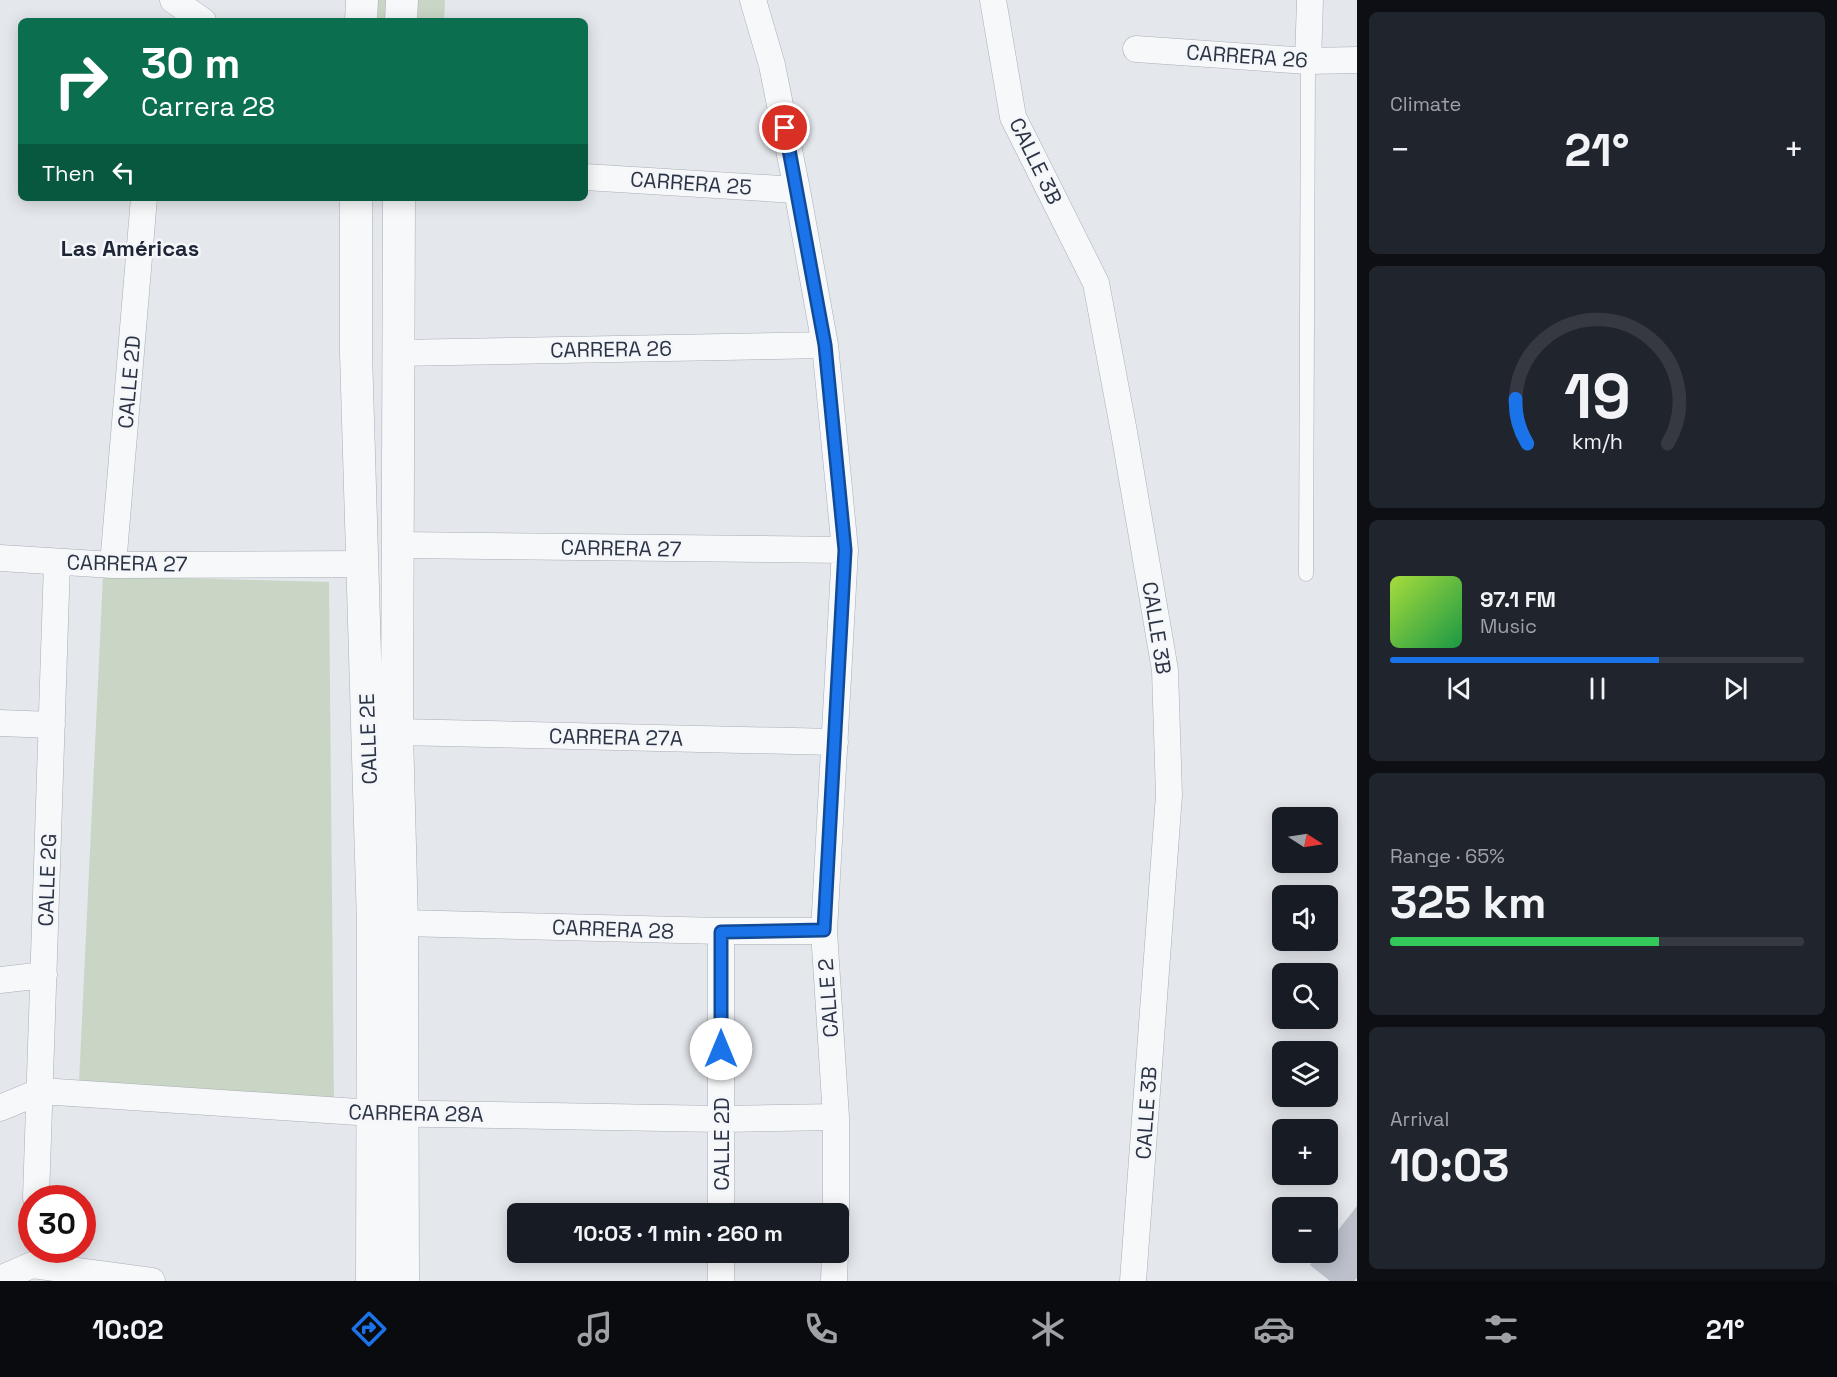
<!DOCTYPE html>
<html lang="en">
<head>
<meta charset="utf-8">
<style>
  body { margin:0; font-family:"Space Grotesk",sans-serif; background:#20242c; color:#f1f3f6; height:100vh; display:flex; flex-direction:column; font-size:22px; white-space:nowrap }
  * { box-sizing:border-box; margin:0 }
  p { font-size:20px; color:#9ea1a6 }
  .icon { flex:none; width:33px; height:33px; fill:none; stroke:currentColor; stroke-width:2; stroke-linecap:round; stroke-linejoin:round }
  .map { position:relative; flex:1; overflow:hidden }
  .details { display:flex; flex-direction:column; gap:12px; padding:12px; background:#0d0f14; width:480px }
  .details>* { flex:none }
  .top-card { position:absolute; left:18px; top:18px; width:570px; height:183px; border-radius:9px; box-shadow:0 3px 15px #0003; background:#0b6e4f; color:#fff; overflow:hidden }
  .needle { width:39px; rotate:102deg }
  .controls { position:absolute; left:1272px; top:807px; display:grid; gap:12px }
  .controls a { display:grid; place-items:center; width:66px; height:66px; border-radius:9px; background:#171b24; box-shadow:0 3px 15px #0003; font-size:30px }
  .speed { position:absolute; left:18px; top:1185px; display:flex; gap:12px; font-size:30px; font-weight:700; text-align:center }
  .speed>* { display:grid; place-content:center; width:78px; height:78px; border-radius:50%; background:#171b24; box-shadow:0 3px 15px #0003; line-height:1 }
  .speed .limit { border:9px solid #d22; background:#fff; color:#111 }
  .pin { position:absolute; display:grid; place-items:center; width:51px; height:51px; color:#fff; margin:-26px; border:3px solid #fff; border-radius:50%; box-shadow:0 2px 6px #0007 }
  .me { position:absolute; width:66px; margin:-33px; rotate:0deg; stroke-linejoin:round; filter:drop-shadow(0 0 4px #0008) }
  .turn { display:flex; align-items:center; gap:21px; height:126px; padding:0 24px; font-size:27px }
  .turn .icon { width:78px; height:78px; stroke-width:2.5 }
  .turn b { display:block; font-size:42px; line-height:51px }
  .then { display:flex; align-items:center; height:57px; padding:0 24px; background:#0003; gap:12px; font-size:22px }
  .big { font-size:45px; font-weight:800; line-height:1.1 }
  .details .card { flex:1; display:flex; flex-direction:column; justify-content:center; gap:9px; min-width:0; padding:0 21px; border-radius:9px; background:#20242c }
  .details .dial { align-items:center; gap:0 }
  .dial svg { height:156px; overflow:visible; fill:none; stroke:#363941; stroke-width:7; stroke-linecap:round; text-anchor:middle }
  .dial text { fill:#f1f3f6; stroke:none }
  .song { display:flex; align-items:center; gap:18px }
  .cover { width:72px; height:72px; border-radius:9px; background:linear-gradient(135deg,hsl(80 70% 55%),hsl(140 70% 35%)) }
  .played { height:6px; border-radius:3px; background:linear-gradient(90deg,#1a73e8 65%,#363941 65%) }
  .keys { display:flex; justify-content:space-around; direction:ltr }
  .heat { display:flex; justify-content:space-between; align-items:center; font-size:33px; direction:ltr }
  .charge { height:9px; border-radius:4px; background:linear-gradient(90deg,#34c759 65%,#363941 0) }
  .trip { position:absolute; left:507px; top:1203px; width:342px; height:60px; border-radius:9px; background:#171b24; box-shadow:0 3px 15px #0003; font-weight:800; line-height:60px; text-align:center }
  .menu { display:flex; height:96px; justify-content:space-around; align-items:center; background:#090b0e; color:#9ea1a6 }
  .menu .icon { width:42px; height:42px }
  .menu .on { color:#1a73e8 }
  .menu b { font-size:27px; color:#f1f3f6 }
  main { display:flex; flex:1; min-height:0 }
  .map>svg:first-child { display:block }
  .green { fill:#c9d6c5 }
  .building { fill:#bbc0ca }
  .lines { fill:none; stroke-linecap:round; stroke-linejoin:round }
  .service-casing { stroke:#a9aeb7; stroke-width:15 }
  .minor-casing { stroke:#a9aeb7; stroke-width:27 }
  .tertiary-casing { stroke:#a9aeb7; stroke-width:33 }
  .service { stroke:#f7f8fa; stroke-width:14 }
  .minor { stroke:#f7f8fa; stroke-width:26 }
  .tertiary { stroke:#f7f8fa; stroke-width:32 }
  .route-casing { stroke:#114b97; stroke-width:15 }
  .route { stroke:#1a73e8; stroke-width:10 }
  .labels { text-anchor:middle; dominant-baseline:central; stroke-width:5; stroke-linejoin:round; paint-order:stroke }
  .street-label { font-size:21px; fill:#2b3445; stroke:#f4f6f9 }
  .neighbourhood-label { font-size:22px; font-weight:bold; fill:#1d2536; stroke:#f4f6f9 }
</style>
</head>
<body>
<main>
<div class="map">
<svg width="1357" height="1281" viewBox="0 0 1357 1281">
  <rect width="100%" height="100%" fill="#e4e7ec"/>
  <path class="green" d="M 364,0 L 445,0 L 444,21 L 362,21 Z
    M 103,576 L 329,582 L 334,1108 L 79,1083 Z"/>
  <path class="building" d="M 1357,1206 L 1357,1278 L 1354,1281 L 1330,1281 L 1310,1265 L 1320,1252 L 1328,1252 L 1328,1243 Z"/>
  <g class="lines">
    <g class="service-casing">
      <path id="service" d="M 1306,574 L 1308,61"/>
    </g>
    <g class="minor-casing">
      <path id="minor" d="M 173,0 L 203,21
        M 753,0 L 772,65 L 797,190 L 825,345 L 845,550 L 824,931 L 836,1117 L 836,1214
        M 993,0 L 1013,117 L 1096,283 L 1124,432 L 1165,670 L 1169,795 L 1133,1281
        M 1136,49 L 1308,61 L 1357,60
        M 1308,61 L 1310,0
        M 585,177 L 797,190
        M 397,353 L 825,345
        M 397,545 L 845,550
        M 0,558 L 113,565 L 363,564
        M 113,565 L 144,198
        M 0,723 L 52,725
        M 397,732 L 835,742
        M 402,923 L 721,931 L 824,931
        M 0,980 L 44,975
        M 0,1108 L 41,1091 L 373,1113 L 721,1119 L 836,1117
        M 36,1198 L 57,562
        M 721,1214 L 721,931
        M 721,1252 L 721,1281
        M 0,1279 L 32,1265 L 152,1281
        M 834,1281 L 835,1252"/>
    </g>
    <g class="tertiary-casing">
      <path id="tertiary" d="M 361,21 L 362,0
        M 401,21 L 402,0
        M 356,198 L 356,353 L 373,924 L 372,1281
        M 399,198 L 397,732 L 402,923 L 403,1281"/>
    </g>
    <use href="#service" class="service"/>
    <use href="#minor" class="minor"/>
    <use href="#tertiary" class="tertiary"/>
  </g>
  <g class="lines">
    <g class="route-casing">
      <path id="route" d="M 721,1049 L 721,932 L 824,930 L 845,550 L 825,345 L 785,128"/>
    </g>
    <use href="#route" class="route"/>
  </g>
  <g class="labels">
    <g class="street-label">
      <text transform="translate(1247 56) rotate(4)">CARRERA 26</text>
      <text transform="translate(1036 161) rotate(64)">CALLE 3B</text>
      <text transform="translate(691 183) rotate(4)">CARRERA 25</text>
      <text transform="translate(611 349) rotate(-1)">CARRERA 26</text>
      <text transform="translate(129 382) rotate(-85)">CALLE 2D</text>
      <text transform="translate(621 548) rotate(1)">CARRERA 27</text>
      <text transform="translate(127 563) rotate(1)">CARRERA 27</text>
      <text transform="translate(1157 628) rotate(81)">CALLE 3B</text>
      <text transform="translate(616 737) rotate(1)">CARRERA 27A</text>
      <text transform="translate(368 739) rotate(-92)">CALLE 2E</text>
      <text transform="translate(47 880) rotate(-88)">CALLE 2G</text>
      <text transform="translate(613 929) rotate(2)">CARRERA 28</text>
      <text transform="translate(828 998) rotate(-94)">CALLE 2</text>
      <text transform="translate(416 1113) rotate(1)">CARRERA 28A</text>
      <text transform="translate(1146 1113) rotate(-86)">CALLE 3B</text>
      <text transform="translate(721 1144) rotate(-90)">CALLE 2D</text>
    </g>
    <g class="neighbourhood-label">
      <text x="130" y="248">Las Américas</text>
    </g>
  </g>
</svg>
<div class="controls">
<a><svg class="needle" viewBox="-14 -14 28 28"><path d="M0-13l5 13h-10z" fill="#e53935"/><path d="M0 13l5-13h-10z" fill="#9ea1a6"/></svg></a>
<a><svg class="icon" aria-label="sound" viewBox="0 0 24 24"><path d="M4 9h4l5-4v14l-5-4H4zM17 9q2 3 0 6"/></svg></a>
<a><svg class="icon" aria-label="search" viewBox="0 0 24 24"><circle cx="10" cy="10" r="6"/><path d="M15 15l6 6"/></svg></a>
<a><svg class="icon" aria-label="layers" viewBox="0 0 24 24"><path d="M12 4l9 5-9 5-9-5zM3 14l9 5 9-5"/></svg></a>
<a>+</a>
<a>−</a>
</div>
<div class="speed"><div class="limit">30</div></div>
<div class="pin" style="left:785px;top:128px;background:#d93025"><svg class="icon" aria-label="arrive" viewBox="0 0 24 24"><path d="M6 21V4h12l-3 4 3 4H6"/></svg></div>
<svg class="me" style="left:721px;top:1049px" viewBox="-20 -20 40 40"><circle r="19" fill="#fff"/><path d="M0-13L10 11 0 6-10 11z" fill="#1a73e8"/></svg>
<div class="trip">10:03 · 1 min · 260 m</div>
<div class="top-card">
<div class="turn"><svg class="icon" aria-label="right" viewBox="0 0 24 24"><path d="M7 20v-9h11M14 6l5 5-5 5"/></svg><div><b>30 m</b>Carrera 28</div></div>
<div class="then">Then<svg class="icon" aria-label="left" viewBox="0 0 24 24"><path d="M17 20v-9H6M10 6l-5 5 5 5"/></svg></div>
</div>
</div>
<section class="details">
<div class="card"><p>Climate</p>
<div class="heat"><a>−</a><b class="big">21°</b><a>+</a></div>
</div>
<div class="card dial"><svg viewBox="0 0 100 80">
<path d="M14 69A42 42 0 1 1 86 69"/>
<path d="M14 69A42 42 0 0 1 8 46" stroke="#1a73e8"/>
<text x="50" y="56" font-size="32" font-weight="700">19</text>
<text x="50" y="72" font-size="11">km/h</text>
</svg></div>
<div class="card">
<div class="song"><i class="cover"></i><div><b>97.1 FM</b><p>Music</p></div></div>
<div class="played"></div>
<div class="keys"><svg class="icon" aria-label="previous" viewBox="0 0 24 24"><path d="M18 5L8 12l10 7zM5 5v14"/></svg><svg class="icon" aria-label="pause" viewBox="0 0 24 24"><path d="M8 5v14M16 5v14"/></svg><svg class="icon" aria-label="next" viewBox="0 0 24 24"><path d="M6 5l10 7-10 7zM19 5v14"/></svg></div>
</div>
<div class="card"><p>Range · 65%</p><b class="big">325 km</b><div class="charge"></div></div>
<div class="card"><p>Arrival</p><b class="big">10:03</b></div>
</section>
</main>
<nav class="menu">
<b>10:02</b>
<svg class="icon on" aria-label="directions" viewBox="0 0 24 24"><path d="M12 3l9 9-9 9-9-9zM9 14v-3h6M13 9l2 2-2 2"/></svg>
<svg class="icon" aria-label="music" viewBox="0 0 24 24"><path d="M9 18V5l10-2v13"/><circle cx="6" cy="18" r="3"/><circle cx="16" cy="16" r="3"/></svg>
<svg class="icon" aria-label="phone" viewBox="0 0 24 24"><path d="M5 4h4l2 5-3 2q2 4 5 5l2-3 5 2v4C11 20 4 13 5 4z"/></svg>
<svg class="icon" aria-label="climate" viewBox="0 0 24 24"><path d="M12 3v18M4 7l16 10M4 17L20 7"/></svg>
<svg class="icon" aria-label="car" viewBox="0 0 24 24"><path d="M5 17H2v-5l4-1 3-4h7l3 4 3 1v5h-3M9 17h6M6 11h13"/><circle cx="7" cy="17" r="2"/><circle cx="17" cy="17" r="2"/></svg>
<svg class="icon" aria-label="filters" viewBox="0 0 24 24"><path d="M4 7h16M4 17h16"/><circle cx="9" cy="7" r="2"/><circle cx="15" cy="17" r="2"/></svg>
<b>21°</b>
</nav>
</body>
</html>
